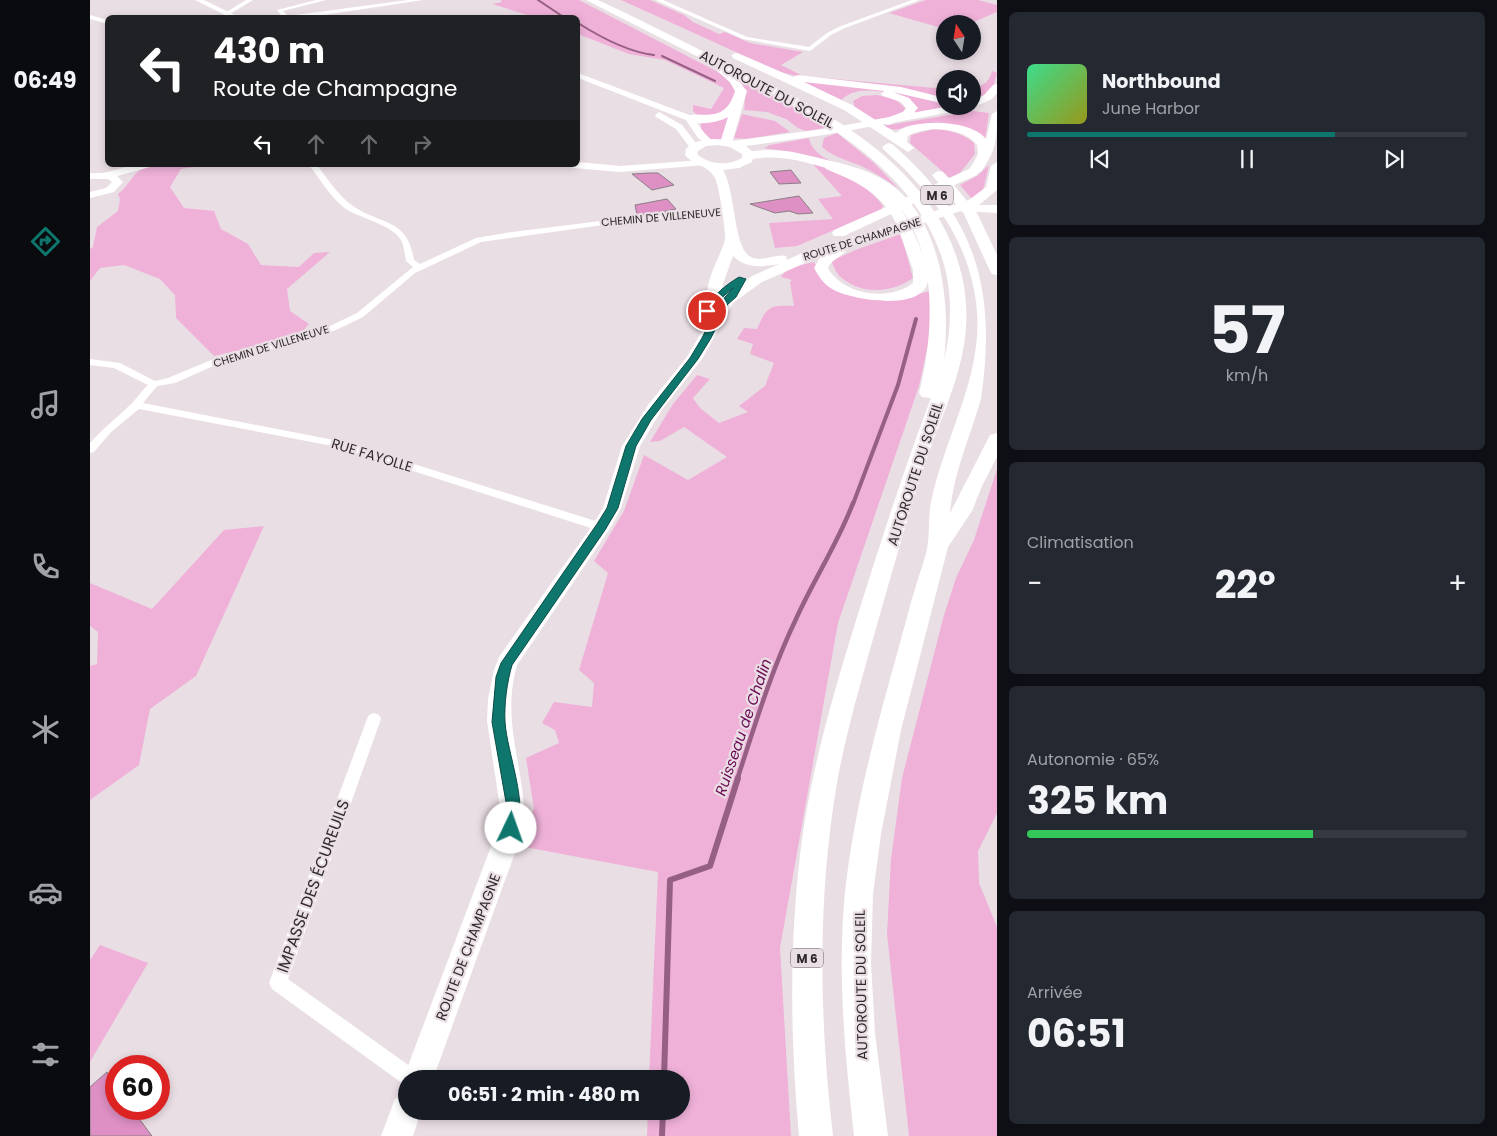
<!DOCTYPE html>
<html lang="fr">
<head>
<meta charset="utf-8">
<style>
  body { margin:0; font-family:Poppins,sans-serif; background:#242831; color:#f1f3f6; height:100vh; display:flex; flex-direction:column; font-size:19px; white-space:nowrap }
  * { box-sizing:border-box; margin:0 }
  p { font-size:16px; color:#9ea1a6 }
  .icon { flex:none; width:28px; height:28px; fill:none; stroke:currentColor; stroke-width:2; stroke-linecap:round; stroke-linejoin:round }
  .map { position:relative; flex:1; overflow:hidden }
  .sheet { display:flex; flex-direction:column; gap:12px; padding:12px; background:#0d0f14; width:500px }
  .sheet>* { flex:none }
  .hud { position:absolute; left:15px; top:15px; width:475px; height:152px; border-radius:8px; box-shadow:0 2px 8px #0003; background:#202124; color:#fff; overflow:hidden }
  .needle { width:32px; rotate:348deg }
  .controls { position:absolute; left:846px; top:15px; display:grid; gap:10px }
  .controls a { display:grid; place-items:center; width:45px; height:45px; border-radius:50%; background:#171b24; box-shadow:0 2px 8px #0003; font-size:25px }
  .speed { position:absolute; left:15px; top:1055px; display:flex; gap:10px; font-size:25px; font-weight:700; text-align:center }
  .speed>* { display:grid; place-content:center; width:65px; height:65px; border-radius:50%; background:#171b24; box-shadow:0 2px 8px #0003; line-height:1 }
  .speed .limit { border:8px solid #d22; background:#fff; color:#111 }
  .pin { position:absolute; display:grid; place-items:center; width:42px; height:42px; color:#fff; margin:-21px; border:2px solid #fff; border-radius:50%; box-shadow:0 1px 5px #0007 }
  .me { position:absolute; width:55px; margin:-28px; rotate:3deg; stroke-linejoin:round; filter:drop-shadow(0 0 4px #0008) }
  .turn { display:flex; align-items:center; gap:18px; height:105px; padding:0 25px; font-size:22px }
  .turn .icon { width:65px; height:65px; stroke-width:2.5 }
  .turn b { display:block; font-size:35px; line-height:42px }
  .lanes { display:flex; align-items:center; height:48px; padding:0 25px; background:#0003; justify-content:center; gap:25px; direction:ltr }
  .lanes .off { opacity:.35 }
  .big { font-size:38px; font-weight:700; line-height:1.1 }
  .sheet .tile { flex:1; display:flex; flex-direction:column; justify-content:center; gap:8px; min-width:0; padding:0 18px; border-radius:8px; background:#242831 }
  .sheet .dial { align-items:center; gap:0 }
  .dial b { font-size:65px; line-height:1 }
  .song { display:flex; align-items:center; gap:15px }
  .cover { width:60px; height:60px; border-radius:8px; background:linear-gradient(135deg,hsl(150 70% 55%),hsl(60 70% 35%)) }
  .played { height:5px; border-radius:2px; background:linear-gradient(90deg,#0f766e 70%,#363941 70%) }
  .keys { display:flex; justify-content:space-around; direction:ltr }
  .heat { display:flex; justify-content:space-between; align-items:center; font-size:28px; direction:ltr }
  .charge { height:8px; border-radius:4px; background:linear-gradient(90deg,#34c759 65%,#363941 0) }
  .trip { position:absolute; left:308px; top:1070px; width:292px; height:50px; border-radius:25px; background:#171b24; box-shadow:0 2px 8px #0003; font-weight:700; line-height:50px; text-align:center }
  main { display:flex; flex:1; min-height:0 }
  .dock { display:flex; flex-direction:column; width:90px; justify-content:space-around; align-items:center; background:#090b0e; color:#9ea1a6 }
  .dock .icon { width:35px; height:35px }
  .dock .current { color:#0f766e }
  .dock b { font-size:22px; color:#f1f3f6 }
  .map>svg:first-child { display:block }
  .green { fill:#efb1d8 }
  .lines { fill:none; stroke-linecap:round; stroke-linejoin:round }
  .stream-far3 { stroke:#965f84; stroke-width:2 }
  .stream-far2 { stroke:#965f84; stroke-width:4 }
  .stream-far1 { stroke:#965f84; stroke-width:4.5 }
  .stream { stroke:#965f84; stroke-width:6 }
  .building { fill:#de8fc3; stroke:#8a7f85 }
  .minor { fill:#fff; fill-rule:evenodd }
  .tertiary { fill:#fff; fill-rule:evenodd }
  .secondary { fill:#fff; fill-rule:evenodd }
  .primary { fill:#fff; fill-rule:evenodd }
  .trunk { fill:#fff; fill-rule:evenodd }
  .route { fill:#0f766e; stroke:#0a4d48 }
  .labels { text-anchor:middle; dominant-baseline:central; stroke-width:4.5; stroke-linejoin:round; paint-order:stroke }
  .far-street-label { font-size:11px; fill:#2e292c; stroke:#eadee5 }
  .shield { fill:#eadee5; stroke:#665f64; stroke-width:1 }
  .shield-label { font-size:12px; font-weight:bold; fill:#2e292c }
  .street-label { font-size:14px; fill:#2e292c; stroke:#eadee5 }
  .water-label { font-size:15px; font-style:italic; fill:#6c0c55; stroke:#eadee5 }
  .near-street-label { font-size:16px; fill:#2e292c; stroke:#eadee5 }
</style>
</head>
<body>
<main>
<nav class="dock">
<b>06:49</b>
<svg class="icon current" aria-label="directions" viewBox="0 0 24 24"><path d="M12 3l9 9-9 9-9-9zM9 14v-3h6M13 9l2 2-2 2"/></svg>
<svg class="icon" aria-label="music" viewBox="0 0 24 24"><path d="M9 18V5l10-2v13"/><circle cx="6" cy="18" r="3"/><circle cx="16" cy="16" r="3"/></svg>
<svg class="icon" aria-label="phone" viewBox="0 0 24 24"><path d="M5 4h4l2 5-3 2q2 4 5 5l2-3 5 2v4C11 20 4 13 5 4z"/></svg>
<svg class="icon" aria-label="climate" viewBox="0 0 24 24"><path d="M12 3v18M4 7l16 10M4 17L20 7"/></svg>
<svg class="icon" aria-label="car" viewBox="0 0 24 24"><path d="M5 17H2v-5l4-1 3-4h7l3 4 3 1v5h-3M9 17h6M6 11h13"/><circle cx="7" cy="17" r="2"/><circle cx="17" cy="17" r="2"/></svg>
<svg class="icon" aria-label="filters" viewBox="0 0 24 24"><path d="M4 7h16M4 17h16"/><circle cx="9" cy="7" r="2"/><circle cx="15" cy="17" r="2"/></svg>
</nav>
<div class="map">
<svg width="907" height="1136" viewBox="0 0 907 1136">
  <rect width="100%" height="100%" fill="#eadee5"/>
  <path class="green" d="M 411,0 L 489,0 L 632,74 L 646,90 L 645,99 L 631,115 L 608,116 L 603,111 L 603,105 L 621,109 L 634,88 L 575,60 L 539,54 L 488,34 L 488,18 L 444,17 L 402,4 L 412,2 Z
    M 531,0 L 560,0 L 594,15 L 603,22 L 629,34 L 635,32 L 660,43 L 713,52 L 691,65 L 713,76 L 855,89 L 855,100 L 707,76 L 690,72 Z
    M 836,0 L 888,0 L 907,5 L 907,12 L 879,24 L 855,24 L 855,29 L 799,13 Z
    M 902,71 L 907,73 L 902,92 L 883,100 L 883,88 C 893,85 899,83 902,71 Z
    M 646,77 L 658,83 L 740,127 L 716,131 L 708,128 L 696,119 L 677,112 L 654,110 C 656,97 654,88 646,77 Z
    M 708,81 L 811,91 L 855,103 L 855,106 L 860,106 L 825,113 L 824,103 C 806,92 764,82 750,102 Z
    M 787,95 L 805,99 L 817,110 L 800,117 L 783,120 L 765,108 L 763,101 L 772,96 Z
    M 883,111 L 899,113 L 895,139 C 880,131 844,125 827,125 C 810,125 811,134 793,126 Z
    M 652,114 L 685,121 L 700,132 L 657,139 L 644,138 Z
    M 639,117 L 632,140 L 621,140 L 611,129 L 611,121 Z
    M 844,129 C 859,130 872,133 884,143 L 885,154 L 870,173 L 860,178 L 820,143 L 821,135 Z
    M 747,133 L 784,163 L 808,188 C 796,180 784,172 771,166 C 757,160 743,157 732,147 L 734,138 Z
    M 719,138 C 723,160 755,166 774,173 L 700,152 L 674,148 L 680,145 Z
    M 723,164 C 754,174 773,180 793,206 L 791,210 L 707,246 L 685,248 L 679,223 L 743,219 L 728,199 L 752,196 Z
    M 71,165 L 118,165 L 91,169 L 80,187 L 94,208 L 124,211 L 131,229 L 158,244 L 171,265 L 209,267 L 224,253 L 240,252 L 197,289 L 200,311 L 219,324 L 208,337 L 124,356 L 86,318 L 85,295 L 70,279 L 34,265 L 10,268 L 0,281 L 0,249 L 3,247 L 7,227 L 28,211 L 30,199 L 28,194 C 39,186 43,172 54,168 C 59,166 65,166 71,165 Z
    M 899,165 L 893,190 L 882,199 L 870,185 L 887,176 Z
    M 811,234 L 823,278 C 802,293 772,295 752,278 C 747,275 744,267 741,261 L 768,249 Z
    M 724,262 L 734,280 L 754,294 L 777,299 L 809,299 L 840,291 L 841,331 L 829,386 L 748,623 L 690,948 L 701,1136 L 557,1136 L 558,1111 L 591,1111 L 591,1079 L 559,1079 L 568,872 L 424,845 L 444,809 L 436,758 L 469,743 L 465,730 L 452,723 L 464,702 L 502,707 L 504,683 L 489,670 L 518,573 L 504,561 L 534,511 L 554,455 L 598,480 L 637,457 L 594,427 L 570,441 L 560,442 L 583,404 L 607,375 L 620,379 L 603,398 L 610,408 L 629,423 L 658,412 L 649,406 L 675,386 L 684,363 L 660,354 L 663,344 L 647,339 L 654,328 L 667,329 C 677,306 679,305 704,306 L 700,282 L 702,280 L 691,277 L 698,268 Z
    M 907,469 L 907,813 L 888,851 L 889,883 L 907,927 L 907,1136 L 819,1136 L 797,934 L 801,859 L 812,778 L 854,615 L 866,578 L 884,540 Z
    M 174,526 L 106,676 L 60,709 L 49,765 L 0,800 L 0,666 L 7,664 L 8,632 L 0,626 L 0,583 L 62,609 L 134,530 Z
    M 10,945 L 58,963 L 0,1062 L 0,960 Z"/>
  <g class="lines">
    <path class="stream-far3" d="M 448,0 L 475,18
      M 488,23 C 510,37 538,52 564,55
      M 572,56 L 625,81"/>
    <path class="stream-far2" d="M 763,504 L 808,385 L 826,319"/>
    <path class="stream-far1" d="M 647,780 C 665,725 681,671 706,619 C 724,579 748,543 763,503"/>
    <path class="stream" d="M 574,1079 L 580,880 L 620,866 L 648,778
      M 572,1136 L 573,1111"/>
  </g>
  <path class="building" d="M 701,170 L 711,183 L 689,184 L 680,172 Z
    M 559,173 L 568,173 L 584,185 L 562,190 L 542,174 Z
    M 709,196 L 723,213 L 708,214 L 699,211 L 685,213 L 660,204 Z
    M 577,199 L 586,209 L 575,211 L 577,213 L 547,215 L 545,205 Z
    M 17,1072 L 26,1086 L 26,1109 L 42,1109 L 62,1136 L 0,1136 L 0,1087 Z"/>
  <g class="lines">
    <path class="minor" d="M 156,0 L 163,0 L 140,14 L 135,13 Z
      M 226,0 L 236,0 L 193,11 L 198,16 L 318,0 L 333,0 L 214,18 L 193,18 L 187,10 Z
      M 565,0 L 573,0 L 657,37 L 719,47 L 737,33 L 751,26 L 822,0 L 830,0 L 755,28 L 741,35 L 720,51 L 653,39 Z
      M 219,165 L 227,165 C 238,179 248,196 263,206 C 292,226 317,217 324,260 L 330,264 L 386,238 L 422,232 L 527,219 L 641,209 L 642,211 L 638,213 L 527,223 L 391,242 L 325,273 L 273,317 L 246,330 L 203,344 L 139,359 L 85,383 L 67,386 L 53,403 L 254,442 L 515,524 L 517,527 L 515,530 L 507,530 L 248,447 L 49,409 L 21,432 L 4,452 L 0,453 L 0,443 C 12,429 27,418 40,405 C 46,400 51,391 58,385 L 24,368 L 0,365 L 0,359 L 30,363 L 65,381 L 78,378 L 133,355 L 198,339 L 240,326 L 267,313 L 323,267 L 316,261 C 315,255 314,248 312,242 C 304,224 269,219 253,207 C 240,196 230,179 219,165 Z
      M 284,713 L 289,715 L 291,719 L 198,979 L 328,1072 L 330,1079 L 316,1079 L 316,1086 L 182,989 L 179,983 L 277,719 L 279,715 Z"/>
    <path class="tertiary" d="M 105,0 L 114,0 L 151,18 L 141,18 Z
      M 0,15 L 18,20 L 18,24 L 0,19 Z
      M 488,73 L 602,116 L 615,134 L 624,142 L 619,145 L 608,138 L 596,120 L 488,78 Z
      M 569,112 L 592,125 L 609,147 L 607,149 L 601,149 L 586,129 L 566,117 L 565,115 Z"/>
    <path class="secondary" d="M 612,160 L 617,163 L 616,165 L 530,172 L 483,168 L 478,165 L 488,165 L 488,162 L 530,166 Z
      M 44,165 L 61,165 L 60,167 L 27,176 L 33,182 L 24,192 L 0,198 L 0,192 L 16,188 L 22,182 L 18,179 L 0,179 L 0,173 L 13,173 Z"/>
    <path class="primary" d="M 907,84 L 907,93 L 902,99 L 879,109 L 734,135 L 656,146 L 664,153 L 662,162 L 649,168 L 633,170 C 646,191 643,249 661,257 C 672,263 685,253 696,256 L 697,260 L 714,252 L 806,223 L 801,214 L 754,236 L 744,236 L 742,233 L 744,230 L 796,207 C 780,187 758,178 736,169 L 734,166 L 736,163 C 754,159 795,189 806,202 L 879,169 L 893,152 L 902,114 L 907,111 C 907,139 907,153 887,175 L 811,209 L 817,220 L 879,200 L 896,187 L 901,166 L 907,162 L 907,190 L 889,205 L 907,205 L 907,213 L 871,211 L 821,227 C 827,240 840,268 838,281 C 833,312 763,300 744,290 C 734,285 729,277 724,268 L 731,256 L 672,282 L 643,303 L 612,359 L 571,411 L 550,446 L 531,508 L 521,527 L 427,665 C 410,725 437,770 434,828 L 343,1079 L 316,1079 L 316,1087 L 313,1079 L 408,828 L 409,801 L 397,721 L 398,699 L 404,670 L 409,657 L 504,523 L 513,508 L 532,446 L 558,405 L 597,357 L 628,303 L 620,302 C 610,287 632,255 635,239 C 636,230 629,186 625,178 C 618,165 604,166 595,155 L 596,149 C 607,137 627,138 642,141 L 734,129 L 860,106 L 882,106 L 882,101 L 894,95 L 903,85 ZM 628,145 L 640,147 L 652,154 L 652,158 C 638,166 619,165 607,154 L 608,151 L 616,146 ZM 809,231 L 823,270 L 823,283 C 799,302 753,295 738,268 C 742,258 755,256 758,247 ZM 643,256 C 657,269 671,267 689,264 L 662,276 L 632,297 L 633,284 Z
      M 316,1095 L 316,1111 L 331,1111 L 323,1136 L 291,1136 L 305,1099 Z"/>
    <path class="trunk" d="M 496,0 L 508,0 C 549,19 590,40 630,60 C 709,98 793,135 844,211 C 866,244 879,286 876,327 C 873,376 848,423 833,470 C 815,526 799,582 783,639 C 770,685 757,730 748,777 C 727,896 729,1016 743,1136 L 709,1136 C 700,1037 699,938 712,839 C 723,762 745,688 768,614 C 791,541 814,469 841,398 L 832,397 L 829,393 C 845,331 850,236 793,191 C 776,178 754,172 733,167 C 707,160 686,154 659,160 L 653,156 L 655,153 C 683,146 706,152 733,159 C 754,164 776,169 794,180 C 851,214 861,300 854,360 C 890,209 759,130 643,74 L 657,91 L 642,143 L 640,146 L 632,146 L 630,143 L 638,117 C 627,123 603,127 593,118 C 605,107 634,129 645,91 L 640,82 L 627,71 L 626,69 L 628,67 Z
      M 647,53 L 703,77 L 708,75 L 811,87 L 855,98 L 855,104 L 803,92 L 819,98 L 828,108 L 821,116 L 798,125 L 792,121 L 794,119 L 813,112 L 816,108 L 811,102 L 793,96 L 791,94 L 794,91 L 714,82 L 762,105 L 806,133 C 824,116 901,119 900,151 C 900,159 895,166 891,172 L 881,172 L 880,169 L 888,154 L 887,145 C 873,127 837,125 818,136 L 817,142 L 824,148 L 818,152 L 754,110 L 643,58 L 642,56 L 643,54 Z
      M 798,143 L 802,144 C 886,217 907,289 891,399 C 880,437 863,474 860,513 L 898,439 L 900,435 L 907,433 L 907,457 L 892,486 L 882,511 L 858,547 L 811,730 L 791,834 L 783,894 L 781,963 L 785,1033 L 798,1136 L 764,1136 C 755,1055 747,973 755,892 C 764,811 785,732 807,654 C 814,629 820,604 828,579 C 831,569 835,559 837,549 C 840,534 838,518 841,502 C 854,439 892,378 887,312 C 882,244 843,193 794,150 L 792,147 Z
      M 848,171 L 853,172 L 887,213 L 907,255 L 907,275 L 902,274 L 900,271 L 874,214 L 842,175 Z"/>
  </g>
  <path class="route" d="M 649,277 L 656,279 L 646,297 L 637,305 L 621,338 L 608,359 L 561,420 L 546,446 L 528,508 L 515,530 L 422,665 C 417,682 414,704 415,722 C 417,753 439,805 426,833 L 421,835 L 416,833 L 414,828 L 416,802 L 402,722 L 406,677 L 411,663 L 507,524 L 517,508 L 536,446 L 552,419 L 600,358 L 612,338 L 629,304 L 643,288 L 628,301 L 620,312 L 613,311 C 623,296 634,286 649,277 Z"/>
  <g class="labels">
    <g class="far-street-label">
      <text transform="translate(571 217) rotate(-5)">CHEMIN DE VILLENEUVE</text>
      <text transform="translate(772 239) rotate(-17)">ROUTE DE CHAMPAGNE</text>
      <text transform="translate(181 346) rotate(-17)">CHEMIN DE VILLENEUVE</text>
    </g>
    <g class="shield">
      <rect x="831" y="185.5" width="32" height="19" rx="4"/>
      <rect x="701" y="948.5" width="32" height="19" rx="4"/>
    </g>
    <g class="shield-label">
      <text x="847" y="195">M 6</text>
      <text x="717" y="958">M 6</text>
    </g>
    <g class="street-label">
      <text transform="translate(677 89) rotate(28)">AUTOROUTE DU SOLEIL</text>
      <text transform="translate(282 455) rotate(17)">RUE FAYOLLE</text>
      <text transform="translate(825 474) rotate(-72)">AUTOROUTE DU SOLEIL</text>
      <text transform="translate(378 947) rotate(-69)">ROUTE DE CHAMPAGNE</text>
      <text transform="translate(771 985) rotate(-91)">AUTOROUTE DU SOLEIL</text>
    </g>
    <g class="water-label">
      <text transform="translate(653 727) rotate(-71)">Ruisseau de Chalin</text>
    </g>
    <g class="near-street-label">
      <text transform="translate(223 886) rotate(-70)">IMPASSE DES ÉCUREUILS</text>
    </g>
  </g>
</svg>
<div class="controls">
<a><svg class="needle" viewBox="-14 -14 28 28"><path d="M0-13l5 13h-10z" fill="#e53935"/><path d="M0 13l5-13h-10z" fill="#9ea1a6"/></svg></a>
<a><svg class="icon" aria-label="sound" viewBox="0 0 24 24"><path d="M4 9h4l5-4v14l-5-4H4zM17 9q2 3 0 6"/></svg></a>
</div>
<div class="speed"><div class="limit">60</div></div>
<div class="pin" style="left:617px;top:311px;background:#d93025"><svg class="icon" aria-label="arrive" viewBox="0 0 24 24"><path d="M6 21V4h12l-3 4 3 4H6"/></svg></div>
<svg class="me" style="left:421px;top:828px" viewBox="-20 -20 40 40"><circle r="19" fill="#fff"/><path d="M0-13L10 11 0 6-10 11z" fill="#0f766e"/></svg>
<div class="trip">06:51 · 2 min · 480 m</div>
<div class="hud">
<div class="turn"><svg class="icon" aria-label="left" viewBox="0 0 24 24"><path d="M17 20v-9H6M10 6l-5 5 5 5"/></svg><div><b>430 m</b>Route de Champagne</div></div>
<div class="lanes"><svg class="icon" aria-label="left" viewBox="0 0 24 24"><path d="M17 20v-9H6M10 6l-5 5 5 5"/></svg><svg class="icon off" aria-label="ahead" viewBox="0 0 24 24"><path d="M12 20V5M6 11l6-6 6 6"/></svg><svg class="icon off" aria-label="ahead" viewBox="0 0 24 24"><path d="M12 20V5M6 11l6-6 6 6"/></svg><svg class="icon off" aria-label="right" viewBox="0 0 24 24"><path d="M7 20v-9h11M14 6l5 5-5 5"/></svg></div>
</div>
</div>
<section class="sheet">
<div class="tile">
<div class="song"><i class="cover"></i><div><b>Northbound</b><p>June Harbor</p></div></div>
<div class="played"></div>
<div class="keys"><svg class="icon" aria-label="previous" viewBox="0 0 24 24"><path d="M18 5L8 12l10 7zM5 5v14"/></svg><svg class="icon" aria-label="pause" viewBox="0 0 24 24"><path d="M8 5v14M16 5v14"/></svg><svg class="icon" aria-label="next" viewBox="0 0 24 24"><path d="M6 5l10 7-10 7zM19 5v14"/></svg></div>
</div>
<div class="tile dial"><b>57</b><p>km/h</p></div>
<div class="tile"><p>Climatisation</p>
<div class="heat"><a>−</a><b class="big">22°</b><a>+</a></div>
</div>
<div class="tile"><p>Autonomie · 65%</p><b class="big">325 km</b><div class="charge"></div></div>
<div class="tile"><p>Arrivée</p><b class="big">06:51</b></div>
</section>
</main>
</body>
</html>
